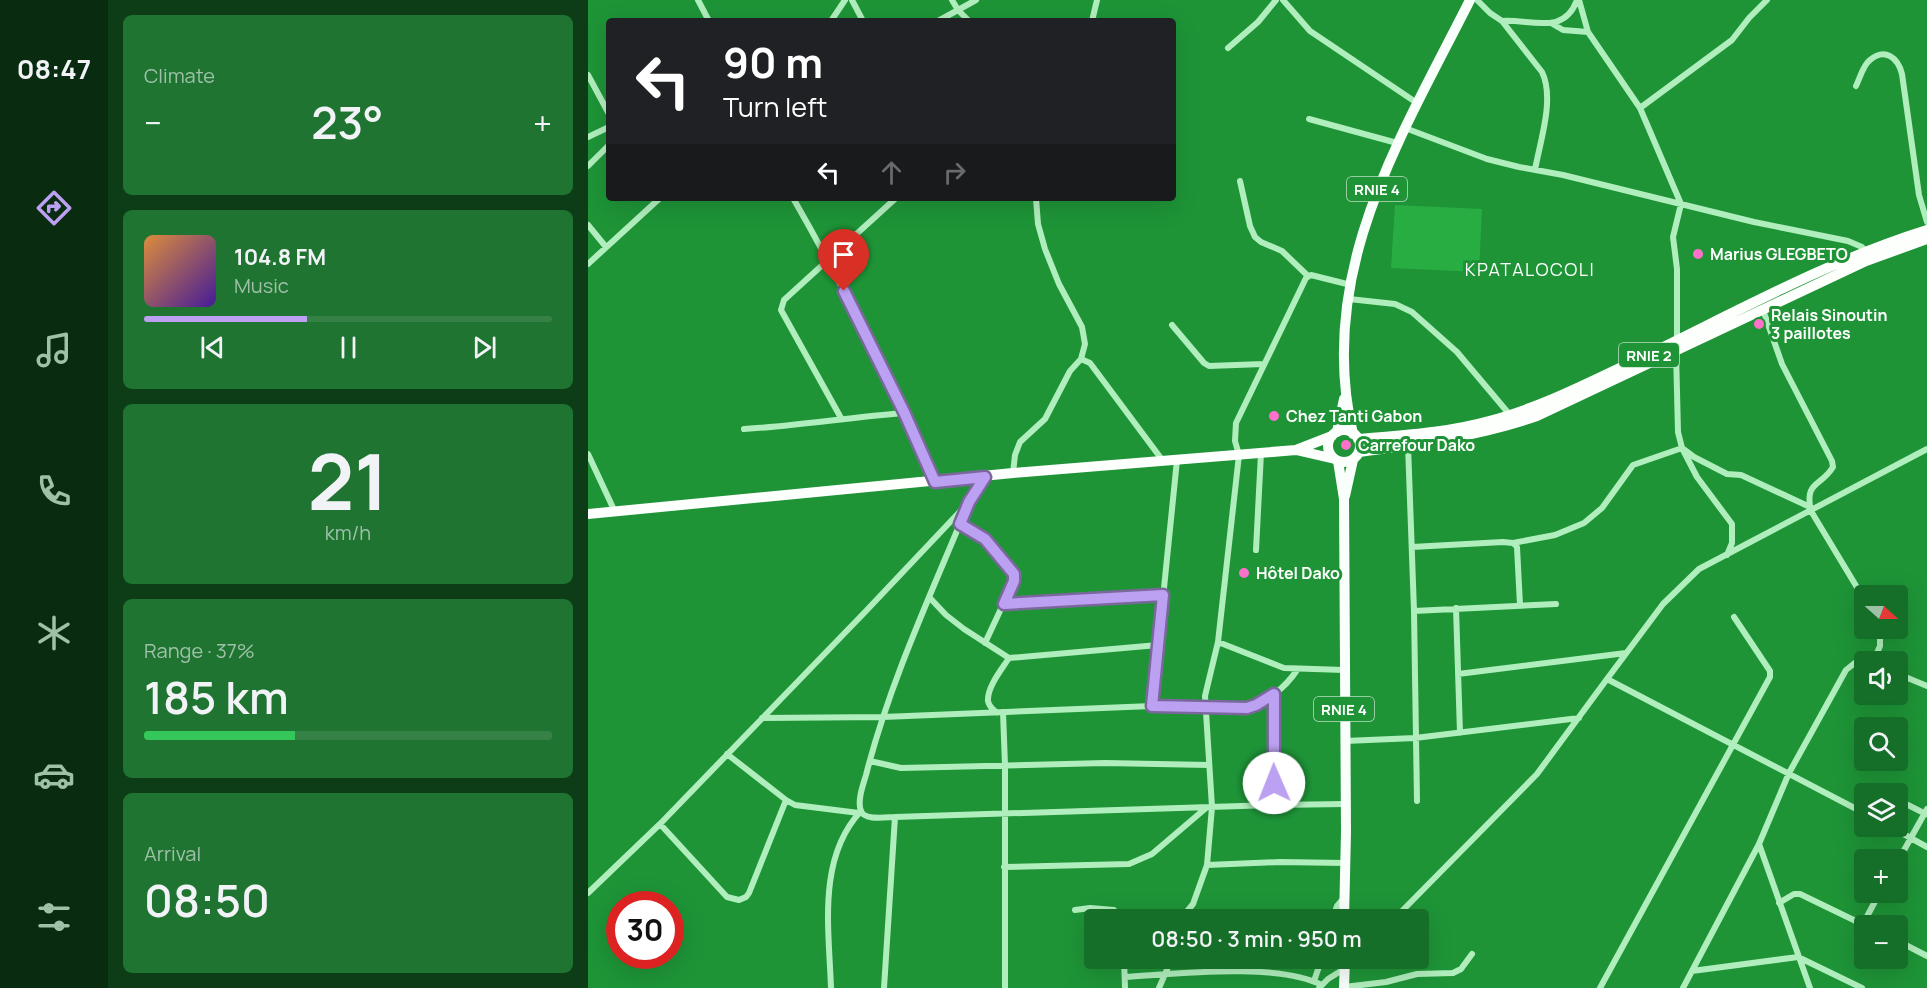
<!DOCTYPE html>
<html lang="en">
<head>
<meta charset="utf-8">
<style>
  body { margin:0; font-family:Manrope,sans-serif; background:#1f7431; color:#f1f3f6; height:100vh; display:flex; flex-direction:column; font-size:22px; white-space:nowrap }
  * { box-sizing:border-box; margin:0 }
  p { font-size:20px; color:#9ec1a8 }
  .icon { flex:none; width:33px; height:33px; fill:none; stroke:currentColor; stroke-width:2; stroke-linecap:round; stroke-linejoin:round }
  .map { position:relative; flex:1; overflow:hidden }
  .drawer { display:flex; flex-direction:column; gap:15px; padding:15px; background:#0c3d17; width:480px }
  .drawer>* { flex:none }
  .guide { position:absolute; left:18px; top:18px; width:570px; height:183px; border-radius:6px; box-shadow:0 6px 24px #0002; background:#202124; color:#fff; overflow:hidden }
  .needle { width:39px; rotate:111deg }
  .buttons { position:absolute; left:1266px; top:585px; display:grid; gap:12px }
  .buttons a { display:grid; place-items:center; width:54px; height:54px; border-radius:6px; background:#166f29; box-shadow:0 6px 24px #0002; font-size:30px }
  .speed { position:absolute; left:18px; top:891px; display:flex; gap:12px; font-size:30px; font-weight:700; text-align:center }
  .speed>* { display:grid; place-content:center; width:78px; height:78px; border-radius:50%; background:#166f29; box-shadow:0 6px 24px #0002; line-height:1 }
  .speed .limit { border:9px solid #d22; background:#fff; color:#111 }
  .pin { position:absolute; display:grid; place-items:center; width:51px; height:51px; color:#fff; margin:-62px -26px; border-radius:50% 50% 50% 0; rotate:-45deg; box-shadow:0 0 6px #0007 }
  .pin .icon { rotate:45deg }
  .me { position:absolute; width:66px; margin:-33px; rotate:359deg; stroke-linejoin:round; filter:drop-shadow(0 0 4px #0008) }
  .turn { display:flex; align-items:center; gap:21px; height:126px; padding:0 18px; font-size:27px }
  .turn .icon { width:78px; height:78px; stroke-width:2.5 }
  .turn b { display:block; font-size:42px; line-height:51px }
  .lanes { display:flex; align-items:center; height:57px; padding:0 18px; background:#0003; justify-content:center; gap:30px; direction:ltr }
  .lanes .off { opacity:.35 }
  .big { font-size:45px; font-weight:600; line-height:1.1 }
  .drawer .tile { flex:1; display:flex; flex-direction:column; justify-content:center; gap:9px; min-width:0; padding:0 21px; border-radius:9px; background:#1f7431 }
  .drawer .dial { align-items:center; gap:0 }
  .dial b { font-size:78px; line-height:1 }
  .song { display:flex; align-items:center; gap:18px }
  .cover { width:72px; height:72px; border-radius:9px; background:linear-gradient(135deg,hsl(30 70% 55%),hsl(260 70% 35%)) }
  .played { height:6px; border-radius:3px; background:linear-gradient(90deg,#bca0f2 40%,#358146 40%) }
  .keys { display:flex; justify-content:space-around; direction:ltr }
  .heat { display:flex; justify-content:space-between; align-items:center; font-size:33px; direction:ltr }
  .charge { height:9px; border-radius:4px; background:linear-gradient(90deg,#34c759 37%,#358146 0) }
  .trip { position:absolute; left:496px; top:909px; width:345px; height:60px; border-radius:6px; background:#166f29; box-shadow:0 6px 24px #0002; font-weight:600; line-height:60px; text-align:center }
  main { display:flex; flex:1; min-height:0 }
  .dock { display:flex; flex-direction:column; width:108px; justify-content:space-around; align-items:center; background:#092c10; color:#9ec1a8 }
  .dock .icon { width:42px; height:42px }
  .dock .current { color:#bca0f2 }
  .dock b { font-size:27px; color:#f1f3f6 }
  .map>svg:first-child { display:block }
  .green { fill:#28ad42 }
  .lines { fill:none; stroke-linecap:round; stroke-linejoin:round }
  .minor { stroke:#b1eebd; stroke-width:6 }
  .primary { stroke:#f9fffa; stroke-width:10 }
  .trunk { stroke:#fcfffc; stroke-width:10 }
  .route-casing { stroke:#7a689d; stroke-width:15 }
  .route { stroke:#bca0f2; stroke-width:10 }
  .poi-dot { fill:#fd71cb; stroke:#1e9437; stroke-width:2 }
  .labels { text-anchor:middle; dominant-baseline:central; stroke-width:6; stroke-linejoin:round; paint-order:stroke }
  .shield { fill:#1e9437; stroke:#bcdfc3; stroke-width:1.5 }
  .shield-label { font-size:15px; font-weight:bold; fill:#fff }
  .poi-label { font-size:16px; font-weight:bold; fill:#fff; stroke:#1e9437; text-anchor:start }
  .neighbourhood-label { font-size:18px; letter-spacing:1.5px; fill:#fff; stroke:#1e9437 }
</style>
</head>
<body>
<main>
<nav class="dock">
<b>08:47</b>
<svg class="icon current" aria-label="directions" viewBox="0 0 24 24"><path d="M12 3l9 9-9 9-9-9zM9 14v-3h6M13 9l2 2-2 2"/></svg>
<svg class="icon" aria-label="music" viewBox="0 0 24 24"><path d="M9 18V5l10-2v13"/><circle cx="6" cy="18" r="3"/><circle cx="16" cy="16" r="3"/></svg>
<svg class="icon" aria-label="phone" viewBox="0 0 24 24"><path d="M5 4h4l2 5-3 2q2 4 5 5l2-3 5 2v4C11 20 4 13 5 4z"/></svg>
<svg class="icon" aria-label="climate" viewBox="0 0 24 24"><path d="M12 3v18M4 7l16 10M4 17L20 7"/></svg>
<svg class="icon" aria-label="car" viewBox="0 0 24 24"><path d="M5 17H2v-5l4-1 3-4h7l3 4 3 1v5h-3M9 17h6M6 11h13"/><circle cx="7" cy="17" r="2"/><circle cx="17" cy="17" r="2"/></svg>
<svg class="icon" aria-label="filters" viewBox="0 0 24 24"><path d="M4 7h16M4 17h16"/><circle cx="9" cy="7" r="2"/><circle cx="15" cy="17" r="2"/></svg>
</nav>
<section class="drawer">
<div class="tile"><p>Climate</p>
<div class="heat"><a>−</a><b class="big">23°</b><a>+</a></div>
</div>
<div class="tile">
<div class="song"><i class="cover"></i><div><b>104.8 FM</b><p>Music</p></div></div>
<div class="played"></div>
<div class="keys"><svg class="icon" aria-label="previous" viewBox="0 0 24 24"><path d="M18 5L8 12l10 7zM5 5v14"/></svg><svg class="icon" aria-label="pause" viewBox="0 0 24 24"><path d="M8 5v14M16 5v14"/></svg><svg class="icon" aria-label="next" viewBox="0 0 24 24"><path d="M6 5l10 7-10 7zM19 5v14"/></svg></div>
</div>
<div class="tile dial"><b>21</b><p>km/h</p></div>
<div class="tile"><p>Range · 37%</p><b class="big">185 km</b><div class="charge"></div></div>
<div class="tile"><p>Arrival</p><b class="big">08:50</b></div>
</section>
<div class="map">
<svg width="1339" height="988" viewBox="0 0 1339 988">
  <rect width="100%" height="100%" fill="#1e9437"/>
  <path class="green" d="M 807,205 L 894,209 L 891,272 L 803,268 Z"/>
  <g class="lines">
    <path class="minor" d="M 110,0 L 121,21
      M 264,0 L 275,21
      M 364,0 L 370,10 L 381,21
      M 695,0 L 722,31 L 829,103
      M 889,0 L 902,13 L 914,21 L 954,72 C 967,99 952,141 947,170
      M 991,0 L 1000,32 L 1052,108 L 1093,204 L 1085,237 L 1089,269 L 1089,341
      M 243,21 L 257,0
      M 350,21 L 388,0
      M 504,21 L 509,0
      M 914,21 C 943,19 976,36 989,0
      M 963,23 L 975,30 L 1000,32
      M 640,48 L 670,22 L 688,0
      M 0,75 L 21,114
      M 1268,86 C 1272,78 1275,65 1282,60 C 1297,47 1310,58 1314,74 L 1331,195 L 1339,222
      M 1052,108 L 1144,40 L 1161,18 L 1179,0
      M 721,119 L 809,143
      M 817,128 L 899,159 L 931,167 L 975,175 L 1166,222 L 1260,241 L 1274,247 L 1280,253
      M 0,137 L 21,127
      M 0,166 L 21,145
      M 652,181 L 662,226 L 667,237 L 673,242 L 694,251 L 720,276
      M 205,198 C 258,290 304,385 347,481
      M 448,198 L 450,224 L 457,249 L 471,284 L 494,327 L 497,344 L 493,359
      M 0,225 L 18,247
      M 0,264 L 72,198
      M 761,299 L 807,304 L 824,312 L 869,352 L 922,415
      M 1175,310 L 1194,364 L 1244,461 L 1245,467 C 1233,487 1216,481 1223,511 L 1276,599
      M 584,325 L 616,363 L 621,366 L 675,364
      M 1088,351 L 1090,432 L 1094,448 L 1109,477 L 1144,524 L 1144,543 L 1139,555
      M 253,418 L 193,310 L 196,300 L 308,198
      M 156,429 C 209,426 263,417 316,413
      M 820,445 L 826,611 L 829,801
      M 0,454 L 27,512
      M 425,473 L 427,455 L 432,442 L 457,419 L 482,371 L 493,359 L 502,363 L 575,461
      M 381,502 C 344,592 302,681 278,775 C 275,785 269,801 273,811 C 276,821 299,817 307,817 L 687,805 L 757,804
      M 372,524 L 397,539 L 426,574 L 426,581 L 397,643
      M 925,543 L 967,535 L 996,523 L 1014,508 L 1045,465 L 1094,448 L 1106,457 L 1139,474 L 1153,475 L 1222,507
      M 824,547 L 915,542 L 925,543 L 929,547 L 932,605
      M 668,550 L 673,453
      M 342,598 L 358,615 L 376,629 L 421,658 L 570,645
      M 415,604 L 575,595
      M 868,608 L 872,733
      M 826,611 L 968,604
      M 630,642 L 696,668 L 756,670
      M 1285,662 L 1292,646 L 1292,628
      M 870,674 L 1038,653
      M 1310,674 L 1339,686
      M 686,695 L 687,805
      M 564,706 L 589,460
      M 415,712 L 417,765 L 417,988
      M 409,713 C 405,709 401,707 400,701 C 399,687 414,669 421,658
      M 174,718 L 295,717 L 564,706 L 659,708 C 678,703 698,687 709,670
      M 757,741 L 827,738 L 991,718
      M 139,754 L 198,800 L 207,805 L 271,813
      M 282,761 L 313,768 L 517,763 L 621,765
      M 1310,800 L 1338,814
      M 1276,813 L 1019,679 L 1075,604 L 1111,569 L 1339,449
      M 72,824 L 139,897 L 151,900 L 158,897 L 161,893 L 198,800
      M 1301,826 L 1339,847
      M 1171,844 L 1222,988
      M 1310,861 L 1339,809
      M 619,865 L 692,862 L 757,863
      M 416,867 L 541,864 L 564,854 L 618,808
      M 0,893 L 72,824 L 277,612 L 381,502 L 397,477
      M 1191,903 L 1206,894 L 1212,894 L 1278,926
      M 487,910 L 502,908 L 526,910 L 534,920
      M 815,910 L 949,774 L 1019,679
      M 586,920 L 610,920
      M 592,920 L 605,904 L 619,865 L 624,807 L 617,696 L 630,642 L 651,455 L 647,441 L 648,423 L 718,278 L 723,275 L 763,285
      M 637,920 L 687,917 L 744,918
      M 744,920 L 749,906 L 755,899
      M 1275,924 L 1292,892
      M 1310,941 L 1339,956
      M 536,958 L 537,988
      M 1104,971 L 1210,957 L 1274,988
      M 537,977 C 588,974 689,962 734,985
      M 726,981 L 734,958
      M 756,987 L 798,982 L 829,974 L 865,973 L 873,969 L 884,954
      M 243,988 C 241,929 229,858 273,811
      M 296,988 L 307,817
      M 571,988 L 584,958
      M 731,988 L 740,979 L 756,969
      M 1012,988 L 1182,677 L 1182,671 L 1146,617
      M 1095,988 L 1171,844 L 1201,773 L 1258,670 L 1268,662 L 1277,662"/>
    <path class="primary" d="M 749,432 L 756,399
      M 765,434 C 727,272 813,137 882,0
      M 750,461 L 756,499 L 758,832 L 756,920
      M 757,496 L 765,460
      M 756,988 L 757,958"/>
    <path class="trunk" d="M740 446a16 16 0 1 1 32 0a16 16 0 1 1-32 0Z
      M 770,439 C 814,435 858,433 901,421 C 948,409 992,387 1036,366 C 1136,319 1233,263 1339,230
      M 708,450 L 747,459
      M 771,452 C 831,444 891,436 949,416 L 1278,261 L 1339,239
      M 0,514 L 425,473 L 708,450 L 744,436"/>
  </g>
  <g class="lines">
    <g class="route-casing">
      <path id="route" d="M 256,291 L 316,412 L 347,482 L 397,477 L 381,502 L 372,524 L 397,539 L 426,574 L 426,581 L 416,604 L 575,595 L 564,706 L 659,708 L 668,705 L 686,694 L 686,783"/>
    </g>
    <use href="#route" class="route"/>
  </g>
  <g class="poi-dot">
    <circle cx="1110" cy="254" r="6"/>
    <circle cx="1171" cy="324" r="6"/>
    <circle cx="686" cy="416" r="6"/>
    <circle cx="758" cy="445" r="6"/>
    <circle cx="656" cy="573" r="6"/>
  </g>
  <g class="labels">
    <g class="shield">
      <rect x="759" y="177" width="60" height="24" rx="4.5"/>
      <rect x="1031" y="343" width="60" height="24" rx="4.5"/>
      <rect x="726" y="697" width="60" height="24" rx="4.5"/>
    </g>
    <g class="shield-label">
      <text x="789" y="189">RNIE 4</text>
      <text x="1061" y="355">RNIE 2</text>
      <text x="756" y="709">RNIE 4</text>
    </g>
    <g class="poi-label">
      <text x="1122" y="254">Marius GLEGBETO</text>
      <text x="1183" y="315">Relais Sinoutin<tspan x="1183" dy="18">3 paillotes</tspan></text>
      <text x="698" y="416">Chez Tanti Gabon</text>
      <text x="770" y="445">Carrefour Dako</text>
      <text x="668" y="573">Hôtel Dako</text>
    </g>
    <g class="neighbourhood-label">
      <text x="942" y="269">KPATALOCOLI</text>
    </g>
  </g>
</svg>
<div class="buttons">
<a><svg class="needle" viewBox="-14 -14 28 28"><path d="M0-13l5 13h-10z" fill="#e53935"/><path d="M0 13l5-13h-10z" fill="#9ec1a8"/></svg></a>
<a><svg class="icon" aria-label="sound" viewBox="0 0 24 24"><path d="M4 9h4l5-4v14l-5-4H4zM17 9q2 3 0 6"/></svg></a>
<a><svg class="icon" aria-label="search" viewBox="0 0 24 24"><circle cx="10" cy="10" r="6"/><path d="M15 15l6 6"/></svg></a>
<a><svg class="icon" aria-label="layers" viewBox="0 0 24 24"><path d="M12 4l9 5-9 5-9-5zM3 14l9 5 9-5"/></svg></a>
<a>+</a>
<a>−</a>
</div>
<div class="speed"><div class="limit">30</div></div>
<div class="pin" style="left:256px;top:291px;background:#d93025"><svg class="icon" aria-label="arrive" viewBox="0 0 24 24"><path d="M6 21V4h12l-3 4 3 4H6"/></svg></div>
<svg class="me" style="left:686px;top:783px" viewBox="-20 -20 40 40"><circle r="19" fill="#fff"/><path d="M0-13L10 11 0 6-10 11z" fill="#bca0f2"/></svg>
<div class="trip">08:50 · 3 min · 950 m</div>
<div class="guide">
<div class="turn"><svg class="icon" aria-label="left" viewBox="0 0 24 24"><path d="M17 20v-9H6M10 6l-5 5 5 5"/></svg><div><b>90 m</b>Turn left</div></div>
<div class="lanes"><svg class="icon" aria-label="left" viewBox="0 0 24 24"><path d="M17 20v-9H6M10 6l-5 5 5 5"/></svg><svg class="icon off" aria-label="ahead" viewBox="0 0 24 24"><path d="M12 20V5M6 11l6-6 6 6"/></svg><svg class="icon off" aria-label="right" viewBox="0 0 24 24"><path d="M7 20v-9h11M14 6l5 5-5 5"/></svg></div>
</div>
</div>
</main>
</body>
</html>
